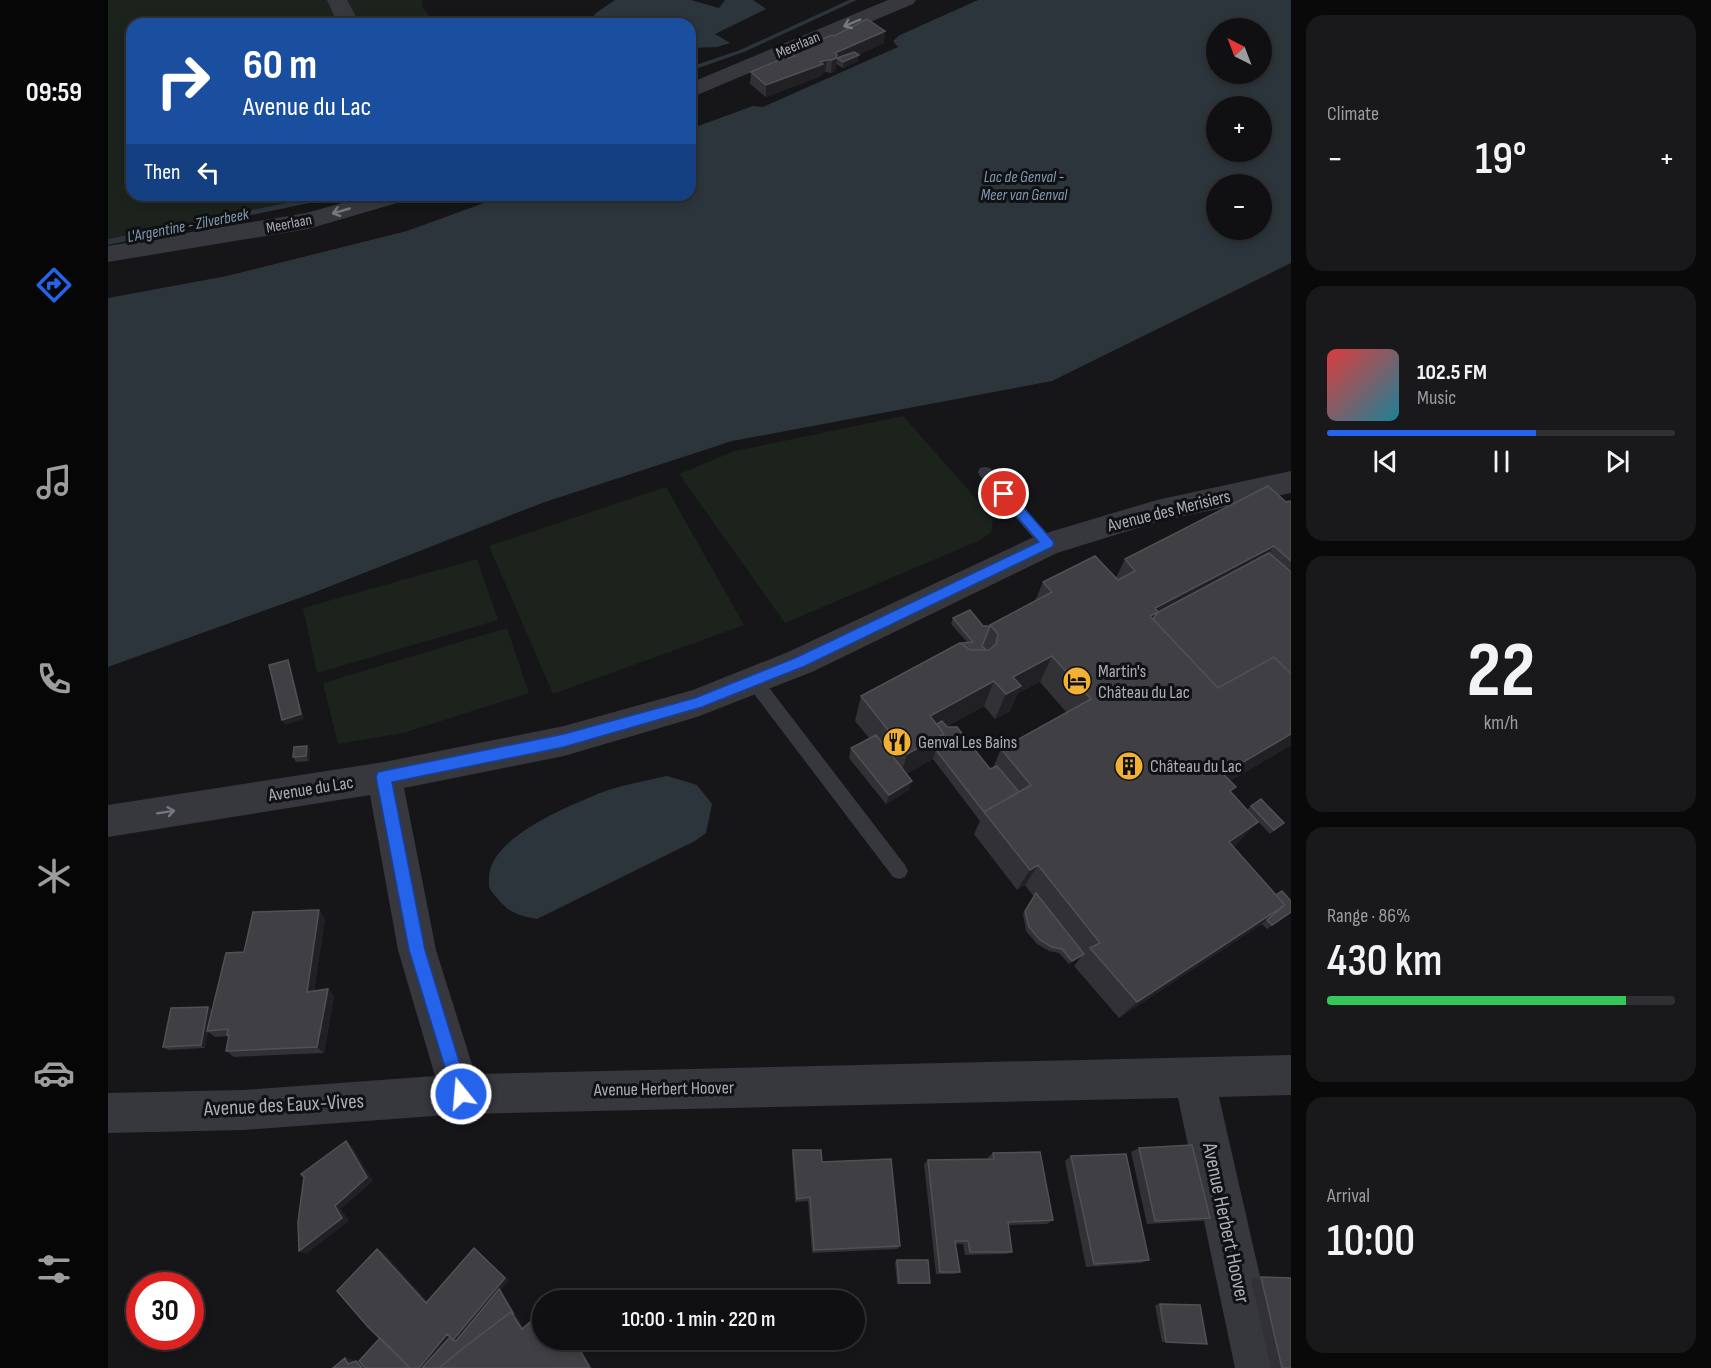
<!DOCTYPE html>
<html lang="en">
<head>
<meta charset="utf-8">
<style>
  body { margin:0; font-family:"Sofia Sans Condensed",sans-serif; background:#19191b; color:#f1f3f6; height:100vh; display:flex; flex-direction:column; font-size:22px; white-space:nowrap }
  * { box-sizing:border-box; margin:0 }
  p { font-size:20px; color:#9c9d9f }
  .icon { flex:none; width:33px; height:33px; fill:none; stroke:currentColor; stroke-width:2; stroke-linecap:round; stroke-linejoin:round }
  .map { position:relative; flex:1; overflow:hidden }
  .side { display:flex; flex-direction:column; gap:15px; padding:15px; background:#09090a; width:420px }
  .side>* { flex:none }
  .top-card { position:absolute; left:18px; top:18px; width:570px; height:183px; border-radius:18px; box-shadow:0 3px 9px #0003,0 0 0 2px #303032; background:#1a4fa0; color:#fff; overflow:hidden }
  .needle { width:39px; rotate:318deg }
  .fabs { position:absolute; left:1098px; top:18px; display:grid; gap:12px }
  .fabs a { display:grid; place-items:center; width:66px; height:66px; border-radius:50%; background:#101012; box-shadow:0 3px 9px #0003,0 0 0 2px #303032; font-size:30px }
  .speed { position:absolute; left:18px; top:1272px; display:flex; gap:12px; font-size:30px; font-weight:700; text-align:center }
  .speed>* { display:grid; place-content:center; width:78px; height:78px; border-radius:50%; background:#101012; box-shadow:0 3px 9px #0003,0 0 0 2px #303032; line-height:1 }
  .speed .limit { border:9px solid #d22; background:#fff; color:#111 }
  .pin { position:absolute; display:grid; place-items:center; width:51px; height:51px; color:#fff; margin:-26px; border:3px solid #fff; border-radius:50%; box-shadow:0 2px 6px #0007 }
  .me { position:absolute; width:66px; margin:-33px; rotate:343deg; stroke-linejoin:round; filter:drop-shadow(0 0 4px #0008) }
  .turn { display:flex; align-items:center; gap:21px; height:126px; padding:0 18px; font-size:27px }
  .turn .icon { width:78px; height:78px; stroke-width:2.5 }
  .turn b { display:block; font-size:42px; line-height:51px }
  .then { display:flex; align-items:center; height:57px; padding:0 18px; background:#0003; gap:12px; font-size:22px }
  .big { font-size:45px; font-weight:600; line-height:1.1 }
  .side .tile { flex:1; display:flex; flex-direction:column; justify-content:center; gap:9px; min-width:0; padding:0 21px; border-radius:18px; background:#19191b }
  .side .dial { align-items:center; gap:0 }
  .dial b { font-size:78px; line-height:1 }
  .song { display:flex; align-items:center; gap:18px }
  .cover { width:72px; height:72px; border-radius:9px; background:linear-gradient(135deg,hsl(0 70% 55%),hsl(190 70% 35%)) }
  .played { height:6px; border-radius:3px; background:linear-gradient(90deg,#2563eb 60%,#303032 60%) }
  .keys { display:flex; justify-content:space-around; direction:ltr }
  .heat { display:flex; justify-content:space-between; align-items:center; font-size:33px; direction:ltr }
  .charge { height:9px; border-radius:4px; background:linear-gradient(90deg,#34c759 86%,#303032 0) }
  .trip { position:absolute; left:424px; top:1290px; width:333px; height:60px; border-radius:30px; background:#101012; box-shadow:0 3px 9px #0003,0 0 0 2px #303032; font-weight:600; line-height:60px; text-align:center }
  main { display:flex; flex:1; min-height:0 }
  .tabs { display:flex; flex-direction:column; width:108px; justify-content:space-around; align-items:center; background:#060607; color:#9c9d9f }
  .tabs .icon { width:42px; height:42px }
  .tabs .on { color:#2563eb }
  .tabs b { font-size:27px; color:#f1f3f6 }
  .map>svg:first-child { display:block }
  .green { fill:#1c231d }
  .water { fill:#2c353c; fill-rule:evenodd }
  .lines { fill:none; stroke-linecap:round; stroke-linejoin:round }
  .stream { fill:#2c353c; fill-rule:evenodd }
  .lane { fill:#37383d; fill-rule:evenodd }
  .street { fill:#37383d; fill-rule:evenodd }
  .wall { fill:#323236; fill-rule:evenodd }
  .shaded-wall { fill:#212124 }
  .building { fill:#3f3f44; stroke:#4f5156; stroke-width:1.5 }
  .oneway { stroke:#757881 }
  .route { fill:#2563eb; stroke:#184099; stroke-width:1.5 }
  .labels { text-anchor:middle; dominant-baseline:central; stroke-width:6; stroke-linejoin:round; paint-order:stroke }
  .far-street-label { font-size:15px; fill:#a8adb8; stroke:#111113 }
  .far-water-label { font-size:16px; font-style:italic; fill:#7f9bb3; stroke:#111113 }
  .street-label { font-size:18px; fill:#a8adb8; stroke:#111113 }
  .poi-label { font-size:18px; fill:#a8adb8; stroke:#111113; text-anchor:start }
  .near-street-label { font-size:21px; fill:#a8adb8; stroke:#111113 }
</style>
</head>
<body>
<main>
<nav class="tabs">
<b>09:59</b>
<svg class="icon on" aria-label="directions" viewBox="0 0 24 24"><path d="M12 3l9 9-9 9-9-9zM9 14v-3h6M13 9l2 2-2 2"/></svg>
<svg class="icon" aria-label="music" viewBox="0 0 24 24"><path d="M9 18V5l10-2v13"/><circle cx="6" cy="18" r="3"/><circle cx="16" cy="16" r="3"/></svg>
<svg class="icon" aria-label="phone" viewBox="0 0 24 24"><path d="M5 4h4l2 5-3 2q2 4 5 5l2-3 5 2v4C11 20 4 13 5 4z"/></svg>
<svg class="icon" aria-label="climate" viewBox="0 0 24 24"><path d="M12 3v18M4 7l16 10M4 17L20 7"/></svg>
<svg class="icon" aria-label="car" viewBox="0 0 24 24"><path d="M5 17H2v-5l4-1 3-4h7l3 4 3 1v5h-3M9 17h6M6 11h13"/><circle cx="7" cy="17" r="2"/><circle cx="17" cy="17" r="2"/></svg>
<svg class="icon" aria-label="filters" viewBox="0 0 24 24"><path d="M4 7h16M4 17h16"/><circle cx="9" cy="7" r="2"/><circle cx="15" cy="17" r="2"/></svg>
</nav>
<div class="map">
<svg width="1183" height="1368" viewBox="0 0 1183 1368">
  <rect width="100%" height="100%" fill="#161618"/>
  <path class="green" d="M 0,0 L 314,0 L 314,6 L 326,24 L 24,24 L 24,195 L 218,195 L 0,239 Z
    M 795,416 L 877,509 L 885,521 L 883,533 L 870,541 L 677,623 L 571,474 L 627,451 Z
    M 558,487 L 636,625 L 445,694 L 381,546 Z
    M 369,559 L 390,620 L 209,673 L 195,608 Z
    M 399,628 L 421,693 L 295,733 L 230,744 L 215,683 Z"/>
  <path class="water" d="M 507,0 L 583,0 L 611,8 L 617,0 L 645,0 L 658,9 L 607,34 L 622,43 L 609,47 L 584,48 L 584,60 L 582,61 L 582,24 L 479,24 L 488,13 Z
    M 870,0 L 1183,0 L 1183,263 L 944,381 L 624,441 L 434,503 L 205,593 L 0,667 L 0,298 L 119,276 L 299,231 L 398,195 L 582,195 L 582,129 L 645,106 L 655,107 L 790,47 L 785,41 L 792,35 ZM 1108,28 L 1154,28 L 1154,74 L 1108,74 ZM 1108,106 L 1154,106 L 1154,152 L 1108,152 ZM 1108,184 L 1154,184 L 1154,230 L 1108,230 Z
    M 559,776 L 589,785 L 604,804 L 598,833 L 587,841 L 429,919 C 406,915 399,911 384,892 C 380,887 381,885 381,879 C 380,838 459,807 492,793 C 513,785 537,781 559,776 Z"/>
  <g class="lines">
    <path class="stream" d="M 741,0 L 749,0 L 636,52 L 582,71 L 582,67 L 632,50 Z
      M 218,195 L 234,195 L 230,197 L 0,245 L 0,239 Z"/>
    <path class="lane" d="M 877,467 L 882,468 L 944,540 L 947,544 L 944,548 L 934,548 L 872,476 L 870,472 L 872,468 Z
      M 646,674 L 652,676 L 797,865 L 800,871 L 797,877 L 791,879 L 785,877 L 640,686 L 638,681 L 640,676 Z"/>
    <path class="street" d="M 219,0 L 239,0 L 252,24 L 230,24 Z
      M 780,0 L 808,0 L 805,4 L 582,98 L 582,83 Z
      M 263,195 L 302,195 L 299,200 L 200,229 L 0,262 L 0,246 L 198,213 Z
      M 1183,471 L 1183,493 L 1049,522 L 949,553 L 704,672 L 589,717 L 456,756 L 296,788 L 328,950 L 367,1074 L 1183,1055 L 1183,1095 L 1111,1097 L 1173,1368 L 1127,1368 L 1070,1098 L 353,1114 L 135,1130 L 0,1133 L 0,1093 L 135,1090 L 327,1076 L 290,950 L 262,795 L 0,837 L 0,805 L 276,762 L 456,726 L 585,690 L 680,652 L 928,536 L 1049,500 Z"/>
  </g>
  <path class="wall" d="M 726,36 L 776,43 L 750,55 L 750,61 L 735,68 L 728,64 L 727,71 L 723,73 L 717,72 L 714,74 L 713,76 L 658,97 L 642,84 L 643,72 L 679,57 L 682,58 L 683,52 Z
    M 1183,501 L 1183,745 L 1122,781 L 1129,844 L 1125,847 L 1183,912 L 1159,929 L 1154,924 L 1011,1018 L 966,966 L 973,957 L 961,964 L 951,953 L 941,951 L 929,944 L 918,931 L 915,914 L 926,897 L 917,885 L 909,890 L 866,834 L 872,821 L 825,759 L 798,774 L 801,790 L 778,804 L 741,758 L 743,748 L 761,738 L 747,721 L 753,696 L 859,642 L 843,624 L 845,618 L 875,626 L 882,626 L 882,625 L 927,601 L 935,582 L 1008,578 L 1017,559 L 1178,502 ZM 932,682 L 959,713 L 893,749 L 885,768 L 882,769 L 838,727 L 876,706 L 887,719 L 902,711 L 910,693 Z
    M 199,746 L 202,751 L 201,761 L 188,762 L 185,757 Z
    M 1143,806 L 1171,827 L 1162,834 L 1139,810 Z
    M 217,918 L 206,991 L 220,989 L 226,996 L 216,1053 L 126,1057 L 118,1051 L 121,1036 L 107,1037 L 100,1032 L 97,1048 L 60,1050 L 55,1047 L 100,1007 L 104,1010 L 136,952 Z
    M 1031,1148 L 1102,1218 L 1093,1221 L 1039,1224 L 1023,1152 Z
    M 685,1150 L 714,1162 L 792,1246 L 789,1249 L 704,1253 L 700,1201 L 687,1202 L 684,1155 Z
    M 885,1153 L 945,1220 L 939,1224 L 900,1225 L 904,1252 L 898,1254 L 857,1255 L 855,1244 L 848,1244 L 852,1272 L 847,1274 L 828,1274 L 816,1164 L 820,1160 L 880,1159 L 880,1157 Z
    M 963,1156 L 1041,1260 L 1033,1263 L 978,1267 L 957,1161 Z
    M 789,1260 L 822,1283 L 819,1284 L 789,1284 L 787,1262 Z
    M 1153,1277 L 1183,1368 L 1163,1368 L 1143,1279 Z
    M 1052,1304 L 1099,1344 L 1054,1342 L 1047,1305 Z"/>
  <path class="shaded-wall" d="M 777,31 L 776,43 L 734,62 L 729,58 L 727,71 L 723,73 L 724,60 L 727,53 Z
    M 751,55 L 750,61 L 735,68 L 735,62 Z
    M 719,60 L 717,72 L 714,74 L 713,76 L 658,97 L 658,85 Z
    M 1166,546 L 1147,574 L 1038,623 L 1047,608 Z
    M 944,656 L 932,682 L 910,693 L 902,711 L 887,719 L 905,677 Z
    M 180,660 L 182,665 L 196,719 L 177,725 L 174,720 Z
    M 886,681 L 876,706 L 821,736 L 822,716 Z
    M 836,734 L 830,752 L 828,750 L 825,759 L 792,777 L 799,754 Z
    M 1183,734 L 1183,745 L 1096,797 L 1115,774 Z
    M 199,746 L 202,751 L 201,761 L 198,756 Z
    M 804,781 L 801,790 L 778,804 L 781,795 Z
    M 1150,822 L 1129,844 L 1101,863 L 1121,842 Z
    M 930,865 L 917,885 L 909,890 L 922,870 Z
    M 1177,905 L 1154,924 L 1011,1018 L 1029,1002 Z
    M 211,910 L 217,918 L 205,998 L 199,992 Z
    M 976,954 L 973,957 L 961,964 L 964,961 Z
    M 220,989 L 226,996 L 216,1053 L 209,1047 Z
    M 100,1007 L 104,1010 L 99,1031 L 100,1032 L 97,1048 L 93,1045 Z
    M 238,1141 L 244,1146 L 265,1181 L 233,1209 L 241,1221 L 198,1254 L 191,1251 L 227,1206 Z
    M 366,1248 L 401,1280 L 393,1290 L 417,1330 L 350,1341 L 317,1368 L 311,1368 Z
    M 269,1249 L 275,1252 L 323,1305 L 318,1303 Z
    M 466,1340 L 468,1340 L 484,1368 L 482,1368 Z
    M 237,1358 L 244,1359 L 247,1364 L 240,1364 Z
    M 248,1361 L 254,1362 L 260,1368 L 254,1368 Z"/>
  <path class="building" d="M 759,19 L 777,31 L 727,53 L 729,55 L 728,58 L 724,60 L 719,60 L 712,62 L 715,64 L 658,85 L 643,72 L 678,57 L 681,58 L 687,56 L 683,52 L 724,35 L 726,36 Z
    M 746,52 L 751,55 L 735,62 L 729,58 Z
    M 1160,486 L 1178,502 L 1183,501 L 1183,561 L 1166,546 L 1047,608 L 1050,612 L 1042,616 L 1110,688 L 1166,657 L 1183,674 L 1183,734 L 1115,774 L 1128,787 L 1122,791 L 1150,822 L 1121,842 L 1177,905 L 1029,1002 L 982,948 L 992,943 L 930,865 L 922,870 L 876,812 L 923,785 L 893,749 L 983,699 L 944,656 L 905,677 L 913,686 L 898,694 L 886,681 L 822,716 L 836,734 L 799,754 L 753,696 L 852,643 L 862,650 L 881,650 L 888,644 L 890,634 L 882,625 L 944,592 L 935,582 L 987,556 L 1010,580 L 1027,571 L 1017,559 Z
    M 1161,553 L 1183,572 L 1183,674 L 1166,657 L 1110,688 L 1045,619 L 1050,612 Z
    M 862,610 L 875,626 L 882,626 L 874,646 L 878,650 L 862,650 L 853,643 L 865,642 L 845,618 Z
    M 180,660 L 193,714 L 174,720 L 161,665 Z
    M 834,721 L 839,727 L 849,727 L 882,769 L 889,766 L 911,792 L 876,812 L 828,750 L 831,749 L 836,734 L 829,724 Z
    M 768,735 L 804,781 L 781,795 L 743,748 Z
    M 199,746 L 198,756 L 185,757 L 186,747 Z
    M 1153,799 L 1176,823 L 1166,830 L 1143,806 Z
    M 1174,891 L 1183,901 L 1183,912 L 1164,925 L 1159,920 L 1177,905 L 1168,895 Z
    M 928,893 L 976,954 L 964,961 L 954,949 L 944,947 L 932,940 L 921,927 L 917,911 Z
    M 211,910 L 199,992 L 220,989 L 209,1047 L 118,1051 L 121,1035 L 119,1035 L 120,1029 L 99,1031 L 118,953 L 136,952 L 145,912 Z
    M 100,1007 L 93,1045 L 55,1047 L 63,1008 Z
    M 238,1141 L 259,1177 L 227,1206 L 234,1218 L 191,1251 L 190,1222 L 196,1177 L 193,1174 Z
    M 1084,1145 L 1102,1218 L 1047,1221 L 1031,1148 Z
    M 685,1150 L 713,1150 L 714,1162 L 783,1159 L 792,1246 L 706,1250 L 702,1197 L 689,1199 Z
    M 932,1152 L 945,1220 L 900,1222 L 904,1252 L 862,1252 L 860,1241 L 847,1241 L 852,1272 L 832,1272 L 820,1160 L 886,1159 L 885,1153 Z
    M 1018,1154 L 1041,1260 L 986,1264 L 963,1156 Z
    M 366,1248 L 397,1278 L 345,1340 L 339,1334 L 311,1368 L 302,1368 L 260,1327 L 229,1291 L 269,1249 L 318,1303 Z
    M 789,1260 L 820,1260 L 822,1283 L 791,1283 Z
    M 1153,1277 L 1183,1278 L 1183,1368 L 1174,1368 Z
    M 391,1289 L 405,1313 L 403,1312 L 354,1349 L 331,1368 L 314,1368 L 342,1337 L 345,1340 L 348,1341 Z
    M 1052,1304 L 1092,1305 L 1099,1344 L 1058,1342 Z
    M 435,1311 L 435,1340 L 466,1340 L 482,1368 L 331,1368 L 354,1349 L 403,1312 L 414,1329 Z
    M 272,1338 L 302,1368 L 257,1368 L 251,1361 Z
    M 237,1358 L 240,1364 L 248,1361 L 254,1368 L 225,1368 Z"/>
  <defs><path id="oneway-shaft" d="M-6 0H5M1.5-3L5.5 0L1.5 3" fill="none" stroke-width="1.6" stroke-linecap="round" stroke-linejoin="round" transform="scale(1.5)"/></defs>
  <g class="oneway">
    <use href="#oneway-shaft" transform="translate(744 23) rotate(157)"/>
    <use href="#oneway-shaft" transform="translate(233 211) rotate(164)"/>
    <use href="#oneway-shaft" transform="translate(58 812) rotate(-9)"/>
  </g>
  <path class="route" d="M 896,489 L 900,490 L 944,540 L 946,543 L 944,547 L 697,666 L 594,707 L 456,747 L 284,782 L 317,950 L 361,1094 L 359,1100 L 353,1102 L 347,1100 L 301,950 L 268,777 L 270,772 L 456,734 L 587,698 L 687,658 L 931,542 L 892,497 L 892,490 Z"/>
  <defs>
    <g id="hotel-disc" transform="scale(1.5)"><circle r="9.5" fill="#f2b134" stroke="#111113"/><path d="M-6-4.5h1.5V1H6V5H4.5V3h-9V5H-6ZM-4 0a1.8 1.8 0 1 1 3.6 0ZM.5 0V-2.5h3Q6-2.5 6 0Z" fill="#111"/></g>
    <g id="restaurant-disc" transform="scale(1.5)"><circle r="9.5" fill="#f2b134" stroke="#111113"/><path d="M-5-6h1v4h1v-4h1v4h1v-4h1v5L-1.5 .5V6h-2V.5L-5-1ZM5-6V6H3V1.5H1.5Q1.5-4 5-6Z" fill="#111"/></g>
    <g id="building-disc" transform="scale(1.5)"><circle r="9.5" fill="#f2b134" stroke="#111113"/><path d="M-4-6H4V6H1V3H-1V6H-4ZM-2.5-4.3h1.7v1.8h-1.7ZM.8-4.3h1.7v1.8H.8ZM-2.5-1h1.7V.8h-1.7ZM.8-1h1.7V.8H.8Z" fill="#111"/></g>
  </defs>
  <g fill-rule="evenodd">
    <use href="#hotel-disc" x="969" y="681"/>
    <use href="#restaurant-disc" x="789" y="742"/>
    <use href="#building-disc" x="1021" y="766"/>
  </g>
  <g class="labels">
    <g class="far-street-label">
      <text transform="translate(690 45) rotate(-23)">Meerlaan</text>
      <text transform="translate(181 224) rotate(-11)">Meerlaan</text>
    </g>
    <g class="far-water-label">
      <text x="916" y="177">Lac de Genval -<tspan x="916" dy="18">Meer van Genval</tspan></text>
      <text transform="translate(80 226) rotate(-11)">L'Argentine - Zilverbeek</text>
    </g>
    <g class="street-label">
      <text transform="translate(1061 511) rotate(-14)">Avenue des Merisiers</text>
      <text transform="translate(203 789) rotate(-9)">Avenue du Lac</text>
      <text transform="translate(556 1089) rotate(-1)">Avenue Herbert Hoover</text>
    </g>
    <g class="poi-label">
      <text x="990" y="671">Martin's<tspan x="990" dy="21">Château du Lac</tspan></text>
      <text x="810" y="742">Genval Les Bains</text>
      <text x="1042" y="766">Château du Lac</text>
    </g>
    <g class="near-street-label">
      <text transform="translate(176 1105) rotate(-3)">Avenue des Eaux-Vives</text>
      <text transform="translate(1118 1223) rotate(78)">Avenue Herbert Hoover</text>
    </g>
  </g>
</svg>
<div class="fabs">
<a><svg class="needle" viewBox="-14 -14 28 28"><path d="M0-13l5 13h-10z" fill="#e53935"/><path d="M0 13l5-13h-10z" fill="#9c9d9f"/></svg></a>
<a>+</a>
<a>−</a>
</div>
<div class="speed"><div class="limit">30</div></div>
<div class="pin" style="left:896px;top:494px;background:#d93025"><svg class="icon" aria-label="arrive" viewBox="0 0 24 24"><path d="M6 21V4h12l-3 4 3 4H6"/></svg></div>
<svg class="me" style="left:353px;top:1094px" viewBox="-20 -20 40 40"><circle r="17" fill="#2563eb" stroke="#fff" stroke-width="3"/><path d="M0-11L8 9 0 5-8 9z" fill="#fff"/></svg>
<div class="trip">10:00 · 1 min · 220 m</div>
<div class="top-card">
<div class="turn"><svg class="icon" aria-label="right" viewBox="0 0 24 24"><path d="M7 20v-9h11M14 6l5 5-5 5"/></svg><div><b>60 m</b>Avenue du Lac</div></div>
<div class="then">Then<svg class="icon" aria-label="left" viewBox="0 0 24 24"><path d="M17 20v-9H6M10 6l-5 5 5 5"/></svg></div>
</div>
</div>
<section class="side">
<div class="tile"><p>Climate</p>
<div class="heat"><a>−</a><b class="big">19°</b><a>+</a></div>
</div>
<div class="tile">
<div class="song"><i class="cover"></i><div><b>102.5 FM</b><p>Music</p></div></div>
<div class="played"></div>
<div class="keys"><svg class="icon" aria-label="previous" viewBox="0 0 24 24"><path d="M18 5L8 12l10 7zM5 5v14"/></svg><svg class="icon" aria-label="pause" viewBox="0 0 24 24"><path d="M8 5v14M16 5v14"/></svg><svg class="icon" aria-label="next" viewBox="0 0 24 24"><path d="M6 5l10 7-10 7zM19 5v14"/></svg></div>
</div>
<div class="tile dial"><b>22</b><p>km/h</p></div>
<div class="tile"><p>Range · 86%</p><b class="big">430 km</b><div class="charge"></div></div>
<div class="tile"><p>Arrival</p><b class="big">10:00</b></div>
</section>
</main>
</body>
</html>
